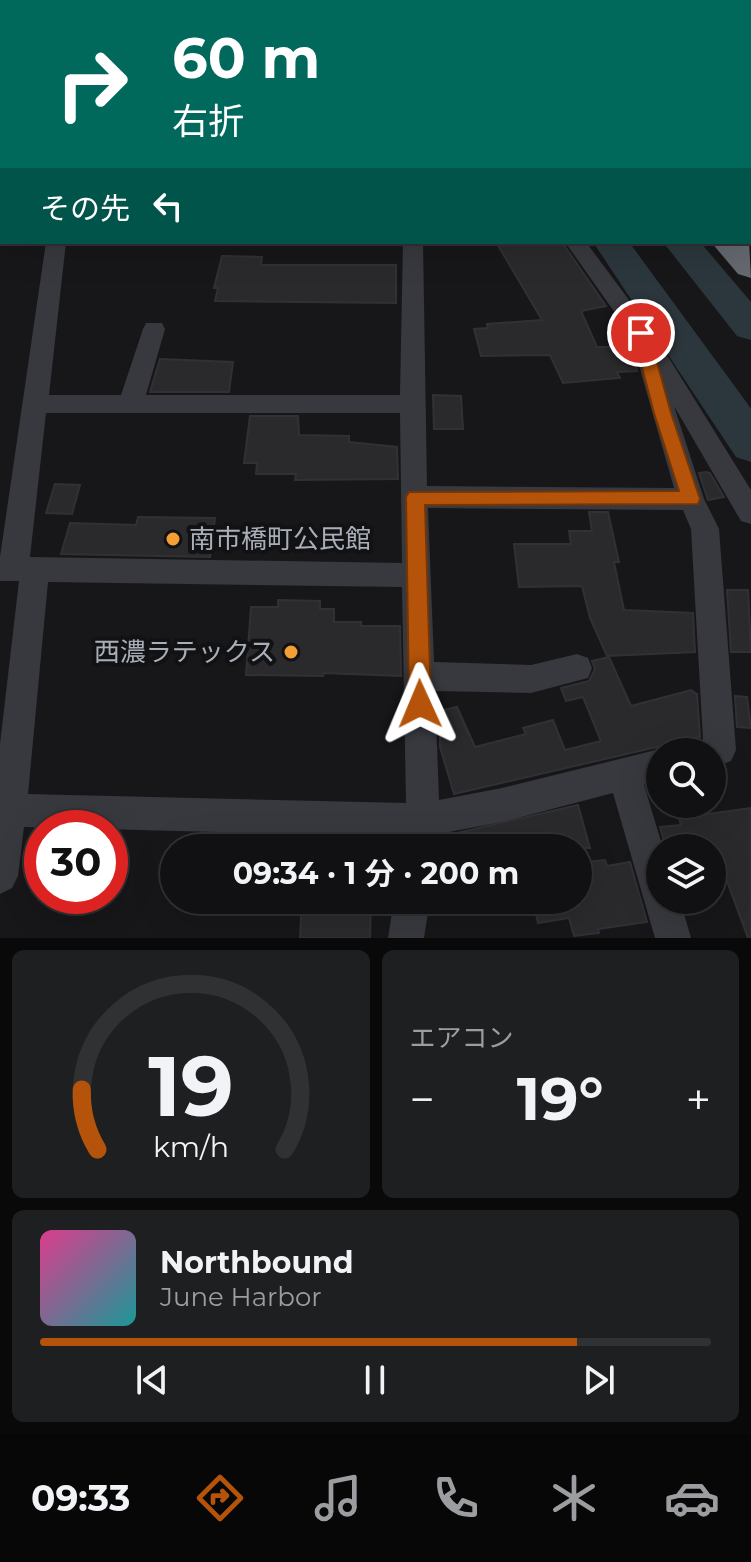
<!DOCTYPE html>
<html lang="ja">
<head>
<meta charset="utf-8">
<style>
  body { margin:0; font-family:Montserrat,"Noto Sans JP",sans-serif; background:#1e1f21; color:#f1f3f6; height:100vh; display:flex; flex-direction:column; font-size:30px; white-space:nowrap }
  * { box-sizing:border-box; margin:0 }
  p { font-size:26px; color:#9c9da0 }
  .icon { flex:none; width:44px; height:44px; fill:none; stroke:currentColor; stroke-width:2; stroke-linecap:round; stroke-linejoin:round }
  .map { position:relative; height:938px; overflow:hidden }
  .drawer { display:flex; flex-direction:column; gap:12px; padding:12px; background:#09090a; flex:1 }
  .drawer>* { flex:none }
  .guide { position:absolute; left:0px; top:0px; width:752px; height:244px; box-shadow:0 8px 32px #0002,0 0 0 2px #303133; background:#00695c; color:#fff; overflow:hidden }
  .fabs { position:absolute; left:646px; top:738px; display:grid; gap:16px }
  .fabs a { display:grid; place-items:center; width:80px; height:80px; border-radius:50%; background:#111113; box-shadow:0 8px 32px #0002,0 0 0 2px #303133; font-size:40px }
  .speed { position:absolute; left:24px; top:810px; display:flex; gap:16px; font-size:40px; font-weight:700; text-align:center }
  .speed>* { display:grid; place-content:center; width:104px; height:104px; border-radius:50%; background:#111113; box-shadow:0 8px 32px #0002,0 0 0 2px #303133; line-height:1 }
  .speed .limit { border:12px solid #d22; background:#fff; color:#111 }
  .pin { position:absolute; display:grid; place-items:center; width:68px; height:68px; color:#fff; margin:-34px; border:4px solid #fff; border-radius:50%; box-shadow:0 2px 8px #0007 }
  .me { position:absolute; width:88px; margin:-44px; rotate:359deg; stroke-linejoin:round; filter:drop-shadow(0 0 6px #0008) }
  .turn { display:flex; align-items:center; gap:28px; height:168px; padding:0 40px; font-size:36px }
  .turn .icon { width:104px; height:104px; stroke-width:2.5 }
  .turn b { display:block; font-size:56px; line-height:68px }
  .then { display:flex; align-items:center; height:76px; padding:0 40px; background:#0003; gap:16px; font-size:30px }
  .big { font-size:60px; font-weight:700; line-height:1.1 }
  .drawer .widget { flex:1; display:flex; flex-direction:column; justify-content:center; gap:12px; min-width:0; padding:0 28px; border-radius:12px; background:#1e1f21 }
  .drawer .dial { align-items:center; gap:0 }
  .dial svg { height:208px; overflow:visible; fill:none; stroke:#303133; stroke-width:7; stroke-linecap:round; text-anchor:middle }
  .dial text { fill:#f1f3f6; stroke:none }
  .song { display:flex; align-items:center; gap:24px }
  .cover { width:96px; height:96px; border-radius:12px; background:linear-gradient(135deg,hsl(330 70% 55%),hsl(180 70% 35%)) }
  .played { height:8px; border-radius:4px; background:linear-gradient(90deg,#b45309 80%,#303133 80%) }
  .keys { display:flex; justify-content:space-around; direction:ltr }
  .heat { display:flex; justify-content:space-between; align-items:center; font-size:44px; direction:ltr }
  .drawer .tiles { flex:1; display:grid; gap:12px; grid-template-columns:1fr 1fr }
  .widget:last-child { grid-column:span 2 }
  .trip { position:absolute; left:160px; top:834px; width:432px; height:80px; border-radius:40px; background:#111113; box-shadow:0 8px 32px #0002,0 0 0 2px #303133; font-weight:700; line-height:80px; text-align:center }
  .dock { display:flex; height:128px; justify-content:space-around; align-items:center; background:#070708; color:#9c9da0 }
  .dock .icon { width:56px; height:56px }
  .dock .on { color:#b45309 }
  .dock b { font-size:36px; color:#f1f3f6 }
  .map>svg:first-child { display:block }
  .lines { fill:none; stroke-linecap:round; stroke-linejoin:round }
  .river { fill:#2c373d; fill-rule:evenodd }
  .building { fill:#2a2a2d; stroke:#313135; stroke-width:2 }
  .street { fill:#38393e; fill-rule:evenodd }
  .highway { fill:#64686f; fill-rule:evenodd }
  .route { fill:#b45309; stroke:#753606; stroke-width:2 }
  .poi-dot { fill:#f39f35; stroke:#121214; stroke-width:3 }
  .labels { text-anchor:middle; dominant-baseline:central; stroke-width:8; stroke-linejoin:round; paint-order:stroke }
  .poi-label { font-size:26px; fill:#a9afb9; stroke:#121214; text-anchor:start }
</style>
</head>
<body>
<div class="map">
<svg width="751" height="938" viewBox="0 0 751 938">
  <rect width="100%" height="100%" fill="#171719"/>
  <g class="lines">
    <path class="river" d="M 405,0 L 431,0 L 432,2 L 406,2 Z
      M 454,0 L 481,0 L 482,2 L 456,2 Z
      M 593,242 L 629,242 L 747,403 L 751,409 L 751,462 L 736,457 Z
      M 663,242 L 700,242 L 751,302 L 751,340 L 737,336 Z"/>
  </g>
  <path class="building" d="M 496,242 L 562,242 L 606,306 L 581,311 L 597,347 L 631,347 L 637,371 L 617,372 L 620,378 L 563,383 L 550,355 L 481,356 L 474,329 L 488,328 L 487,324 L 542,320 Z
    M 222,256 L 262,257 L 261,265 L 396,265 L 396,303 L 215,301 L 218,288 L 214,288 Z
    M 160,359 L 233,362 L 229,392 L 150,392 Z
    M 433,395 L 461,396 L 463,429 L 434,429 Z
    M 250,416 L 298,416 L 299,435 L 349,436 L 349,442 L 397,447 L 398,479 L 295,480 L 296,474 L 256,474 L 257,463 L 244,463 Z
    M 706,472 L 710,473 L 724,497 L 708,500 L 699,473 Z
    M 55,484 L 80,485 L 72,514 L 46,513 Z
    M 589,512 L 608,512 L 619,562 L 614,562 L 624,610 L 693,613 L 695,652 L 607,656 L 590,618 L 582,586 L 519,587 L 514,544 L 571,544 L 569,531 L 592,531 Z
    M 138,517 L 215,518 L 210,557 L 61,554 L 70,523 L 136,525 Z
    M 727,590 L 748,590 L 751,652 L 731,652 Z
    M 278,600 L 320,601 L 320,609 L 334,609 L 334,622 L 361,622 L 361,626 L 400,626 L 401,676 L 324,673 L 323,676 L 246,675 L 251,607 L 278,607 Z
    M 609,657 L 631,706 L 691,690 L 697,694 L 700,737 L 454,794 L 440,747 L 440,734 L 443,733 L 439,711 L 457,707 L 475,747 L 526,734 L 523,728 L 553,720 L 565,750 L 601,741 L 583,697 L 566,701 L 561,688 L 589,681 L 595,669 L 592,661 Z
    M 735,696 L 747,697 L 751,728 L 737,727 Z
    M 578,805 L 590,848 L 460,848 L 457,833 Z
    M 751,808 L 751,938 L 748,938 L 721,865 L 712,866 L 712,848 L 666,848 L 660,827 L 681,825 L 679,818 Z
    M 605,860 L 607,866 L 630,862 L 647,922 L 598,929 L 599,933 L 574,936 L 569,918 L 538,923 L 533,900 L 578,900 L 578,863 Z
    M 302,900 L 371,900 L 370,938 L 300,938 Z"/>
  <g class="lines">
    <path class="street" d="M 77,0 L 93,0 L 76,2 Z
      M 255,0 L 271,0 L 254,2 Z
      M 387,0 L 403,0 L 405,2 L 389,2 Z
      M 0,16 L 2,16 L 2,26 L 0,26 Z
      M 0,85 L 2,85 L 0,99 Z
      M 0,216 L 2,216 L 2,228 L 0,228 Z
      M 46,242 L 66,242 L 49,395 L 121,395 L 143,329 L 146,323 L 162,323 L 165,329 L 146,395 L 400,395 L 403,242 L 423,242 L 427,486 L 674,488 L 630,334 L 565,242 L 586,242 L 649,327 L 656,345 L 662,347 L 751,490 L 751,524 L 741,521 L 674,406 L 704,499 L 719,529 L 736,750 L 731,761 L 712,768 L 712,752 L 695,752 L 703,739 L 691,529 L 683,510 L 428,508 L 434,662 L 531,665 L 577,654 L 588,658 L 592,668 L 588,678 L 531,693 L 435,691 L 439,800 L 502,788 L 660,749 L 668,752 L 660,752 L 660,781 L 644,785 L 663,848 L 660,848 L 660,900 L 680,900 L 691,938 L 655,938 L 613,793 L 502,822 L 438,834 L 436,848 L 402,848 L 403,837 L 24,827 L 18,876 L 12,888 L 0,894 L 0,744 L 19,581 L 0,581 L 0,557 ZM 46,413 L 400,413 L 402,563 L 30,557 ZM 48,582 L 402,587 L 406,803 L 28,794 Z
      M 394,900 L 430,900 L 424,938 L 388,938 Z"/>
    <path class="highway" d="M 487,0 L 514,0 L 515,2 L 489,2 Z
      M 711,242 L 749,242 L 751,278 L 738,274 Z"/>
  </g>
  <path class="route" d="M 641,327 L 649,333 L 671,413 L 700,499 L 698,504 L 425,505 L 431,704 L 428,712 L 420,715 L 412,712 L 409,704 L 406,497 L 409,492 L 679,491 L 654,413 L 633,333 Z"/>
  <g class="poi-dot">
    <circle cx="173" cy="539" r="8"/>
    <circle cx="291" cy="652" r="8"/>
  </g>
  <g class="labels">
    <g class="poi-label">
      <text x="189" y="539">南市橋町公民館</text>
      <text x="275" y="652" text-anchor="end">西濃ラテックス</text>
    </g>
  </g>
</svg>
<div class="fabs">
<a><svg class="icon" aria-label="search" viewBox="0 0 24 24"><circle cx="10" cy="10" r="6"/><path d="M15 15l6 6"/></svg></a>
<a><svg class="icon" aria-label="layers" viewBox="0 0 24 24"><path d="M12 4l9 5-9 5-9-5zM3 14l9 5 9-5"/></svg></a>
</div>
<div class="speed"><div class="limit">30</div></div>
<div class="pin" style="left:641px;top:333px;background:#d93025"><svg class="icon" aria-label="arrive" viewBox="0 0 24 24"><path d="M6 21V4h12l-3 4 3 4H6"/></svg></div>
<svg class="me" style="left:420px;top:704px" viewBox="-20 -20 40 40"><path d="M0-17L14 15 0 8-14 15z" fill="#b45309" stroke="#fff" stroke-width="4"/></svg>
<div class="trip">09:34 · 1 分 · 200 m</div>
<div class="guide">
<div class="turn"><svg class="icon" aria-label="right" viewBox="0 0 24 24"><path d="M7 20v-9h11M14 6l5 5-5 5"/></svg><div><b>60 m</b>右折</div></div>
<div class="then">その先<svg class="icon" aria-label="left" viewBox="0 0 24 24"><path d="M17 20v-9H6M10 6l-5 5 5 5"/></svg></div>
</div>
</div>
<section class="drawer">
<div class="tiles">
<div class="widget dial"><svg viewBox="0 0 100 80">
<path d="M14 69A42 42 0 1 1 86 69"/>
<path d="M14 69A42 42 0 0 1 8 46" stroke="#b45309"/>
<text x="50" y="56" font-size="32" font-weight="700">19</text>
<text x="50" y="72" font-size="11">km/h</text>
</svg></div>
<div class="widget"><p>エアコン</p>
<div class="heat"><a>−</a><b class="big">19°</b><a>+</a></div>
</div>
<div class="widget">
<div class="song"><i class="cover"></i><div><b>Northbound</b><p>June Harbor</p></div></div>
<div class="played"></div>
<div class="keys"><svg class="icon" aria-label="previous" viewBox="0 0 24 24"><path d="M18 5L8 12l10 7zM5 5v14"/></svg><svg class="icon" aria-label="pause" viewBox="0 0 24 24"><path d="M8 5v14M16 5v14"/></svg><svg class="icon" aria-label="next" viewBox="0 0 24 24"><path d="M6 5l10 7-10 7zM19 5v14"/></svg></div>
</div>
</div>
</section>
<nav class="dock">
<b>09:33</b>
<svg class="icon on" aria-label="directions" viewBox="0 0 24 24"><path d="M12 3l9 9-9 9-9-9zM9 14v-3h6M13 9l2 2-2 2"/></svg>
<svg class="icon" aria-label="music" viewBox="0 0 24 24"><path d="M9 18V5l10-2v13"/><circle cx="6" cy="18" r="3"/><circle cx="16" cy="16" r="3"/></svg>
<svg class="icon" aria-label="phone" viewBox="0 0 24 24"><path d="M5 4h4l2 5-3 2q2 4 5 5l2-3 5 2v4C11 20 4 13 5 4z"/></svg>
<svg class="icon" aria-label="climate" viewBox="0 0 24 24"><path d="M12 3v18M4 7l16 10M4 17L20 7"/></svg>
<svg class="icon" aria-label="car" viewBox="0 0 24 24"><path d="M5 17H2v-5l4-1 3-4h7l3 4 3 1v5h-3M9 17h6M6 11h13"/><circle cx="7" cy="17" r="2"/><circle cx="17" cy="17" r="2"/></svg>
</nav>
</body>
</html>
